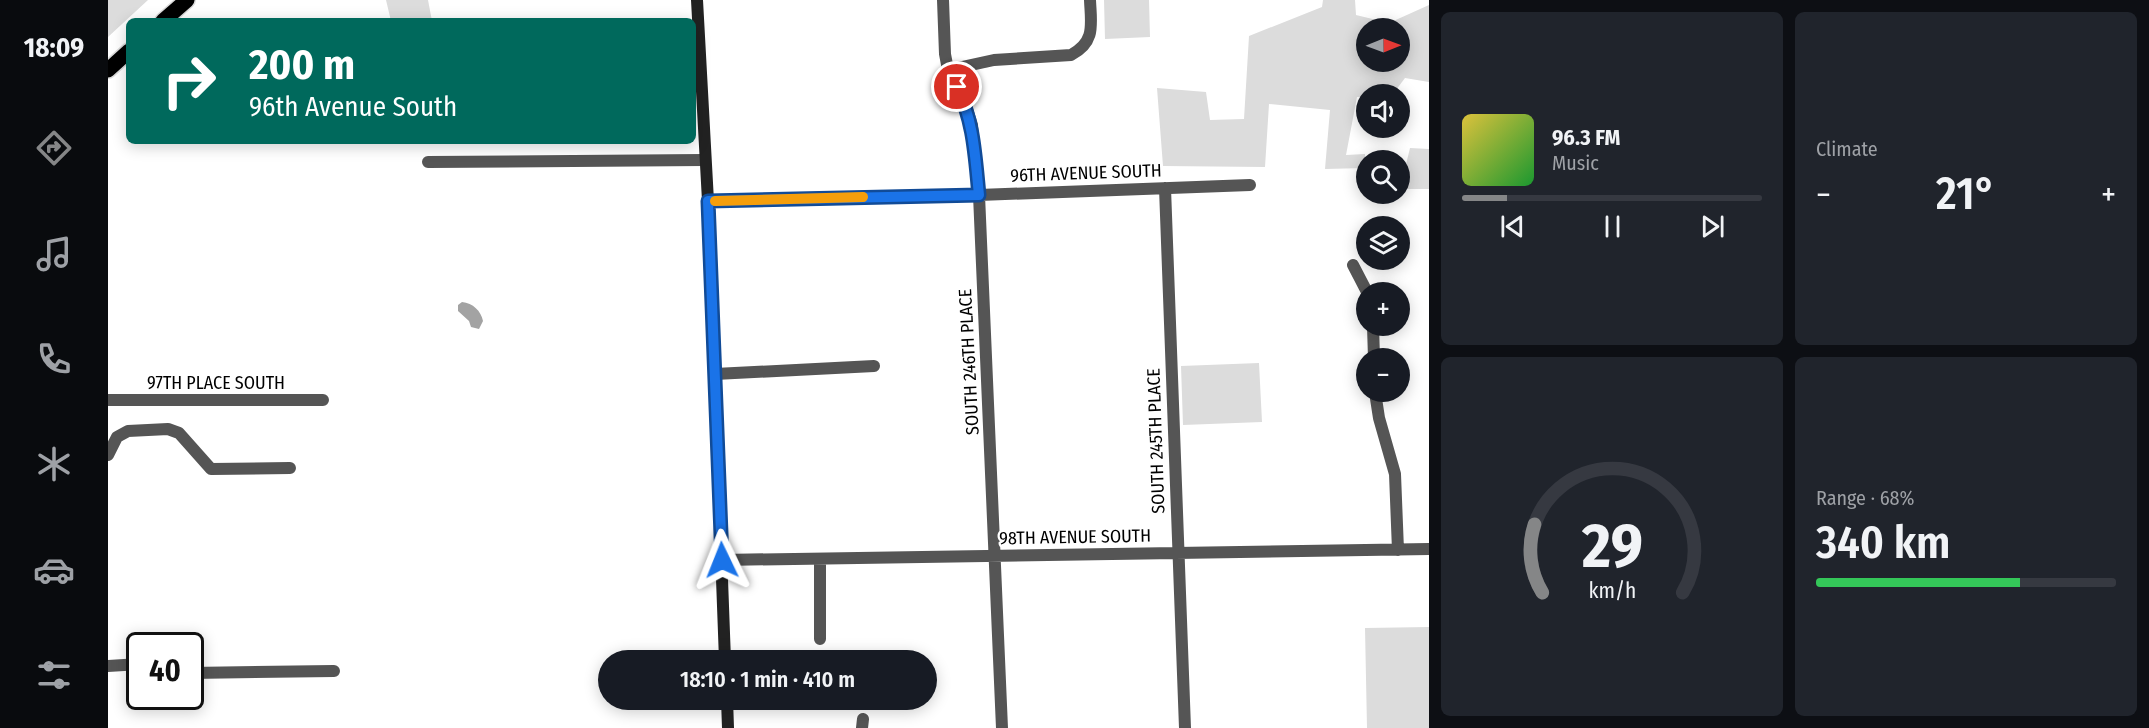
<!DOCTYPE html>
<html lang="en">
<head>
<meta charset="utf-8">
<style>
  body { margin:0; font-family:"Fira Sans Condensed",sans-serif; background:#20242c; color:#f1f3f6; height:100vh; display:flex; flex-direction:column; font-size:22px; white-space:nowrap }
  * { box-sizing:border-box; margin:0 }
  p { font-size:20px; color:#9ea1a6 }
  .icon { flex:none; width:33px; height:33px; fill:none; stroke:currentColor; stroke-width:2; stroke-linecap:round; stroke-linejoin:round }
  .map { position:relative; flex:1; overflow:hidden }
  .sheet { display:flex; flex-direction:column; gap:12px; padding:12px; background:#0d0f14; width:720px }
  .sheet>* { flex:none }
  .banner { position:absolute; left:18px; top:18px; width:570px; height:126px; border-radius:9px; box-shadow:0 3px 15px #0003; background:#00695c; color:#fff; overflow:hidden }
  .needle { width:39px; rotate:89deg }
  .buttons { position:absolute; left:1248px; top:18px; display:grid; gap:12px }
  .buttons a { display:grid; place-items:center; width:54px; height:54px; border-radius:50%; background:#171b24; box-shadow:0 3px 15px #0003; font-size:30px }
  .speed { position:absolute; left:18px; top:632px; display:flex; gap:12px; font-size:30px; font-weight:700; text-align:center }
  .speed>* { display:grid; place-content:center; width:78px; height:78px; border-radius:50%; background:#171b24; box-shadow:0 3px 15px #0003; line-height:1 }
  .speed .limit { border:3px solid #111; border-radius:9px; background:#fff; color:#111 }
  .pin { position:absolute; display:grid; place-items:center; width:51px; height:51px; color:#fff; margin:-26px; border:3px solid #fff; border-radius:50%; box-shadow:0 2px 6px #0007 }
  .me { position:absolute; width:66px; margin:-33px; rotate:358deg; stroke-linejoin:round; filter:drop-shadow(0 0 4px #0008) }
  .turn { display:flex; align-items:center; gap:21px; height:126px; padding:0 24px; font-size:27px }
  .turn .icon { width:78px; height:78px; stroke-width:2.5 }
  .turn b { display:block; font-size:42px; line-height:51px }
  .big { font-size:45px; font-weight:600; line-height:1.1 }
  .sheet .widget { flex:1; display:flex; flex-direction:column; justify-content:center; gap:9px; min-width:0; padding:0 21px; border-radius:9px; background:#20242c }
  .sheet .dial { align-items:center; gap:0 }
  .dial svg { height:156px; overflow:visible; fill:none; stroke:#363941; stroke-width:7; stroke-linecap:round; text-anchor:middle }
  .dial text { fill:#f1f3f6; stroke:none }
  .song { display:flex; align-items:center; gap:18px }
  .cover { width:72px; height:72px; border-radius:9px; background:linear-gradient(135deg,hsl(50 70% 55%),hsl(130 70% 35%)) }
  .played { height:6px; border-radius:3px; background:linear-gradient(90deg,#858687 15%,#363941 15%) }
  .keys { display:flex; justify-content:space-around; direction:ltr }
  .heat { display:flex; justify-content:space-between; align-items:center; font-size:33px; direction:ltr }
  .charge { height:9px; border-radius:4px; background:linear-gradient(90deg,#34c759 68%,#363941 0) }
  .sheet .tiles { flex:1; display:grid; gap:12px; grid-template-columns:repeat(2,1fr) }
  .trip { position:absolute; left:490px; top:650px; width:339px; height:60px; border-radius:30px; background:#171b24; box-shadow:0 3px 15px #0003; font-weight:600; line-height:60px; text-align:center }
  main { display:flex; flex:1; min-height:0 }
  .menu { display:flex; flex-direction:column; width:108px; justify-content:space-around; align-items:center; background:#090b0e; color:#9ea1a6 }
  .menu .icon { width:42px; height:42px }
  .menu .current { color:#858687 }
  .menu b { font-size:27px; color:#f1f3f6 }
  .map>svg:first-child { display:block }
  .green { fill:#dcdcdc; fill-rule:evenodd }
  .water { fill:#a3a3a3 }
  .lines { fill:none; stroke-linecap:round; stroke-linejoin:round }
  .primary-casing { stroke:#dbdbdb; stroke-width:18 }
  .street { stroke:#555; stroke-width:12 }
  .secondary { stroke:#222; stroke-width:12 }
  .primary { stroke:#000; stroke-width:15 }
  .route-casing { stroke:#114b97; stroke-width:15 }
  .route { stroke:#1a73e8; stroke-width:10 }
  .slow { stroke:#f59e0b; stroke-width:10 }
  .labels { text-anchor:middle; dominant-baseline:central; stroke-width:4.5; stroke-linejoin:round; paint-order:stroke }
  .street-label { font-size:18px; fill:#000; stroke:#fff }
</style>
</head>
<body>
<main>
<nav class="menu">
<b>18:09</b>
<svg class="icon current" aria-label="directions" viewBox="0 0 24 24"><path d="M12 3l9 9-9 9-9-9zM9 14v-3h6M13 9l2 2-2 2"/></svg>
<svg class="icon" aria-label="music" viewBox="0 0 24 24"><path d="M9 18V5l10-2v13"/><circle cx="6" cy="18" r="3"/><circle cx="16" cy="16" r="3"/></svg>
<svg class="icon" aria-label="phone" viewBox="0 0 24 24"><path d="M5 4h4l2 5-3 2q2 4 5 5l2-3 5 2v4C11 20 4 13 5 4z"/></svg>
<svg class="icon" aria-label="climate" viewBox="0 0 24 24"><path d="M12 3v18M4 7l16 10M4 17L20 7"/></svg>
<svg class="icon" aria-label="car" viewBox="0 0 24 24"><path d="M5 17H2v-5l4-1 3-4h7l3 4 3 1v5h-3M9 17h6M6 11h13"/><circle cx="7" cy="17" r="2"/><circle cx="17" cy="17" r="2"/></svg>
<svg class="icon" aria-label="filters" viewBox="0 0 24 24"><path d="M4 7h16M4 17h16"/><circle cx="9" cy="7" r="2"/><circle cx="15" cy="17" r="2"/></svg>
</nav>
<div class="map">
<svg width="1321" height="728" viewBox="0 0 1321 728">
  <rect width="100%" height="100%" fill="#fff"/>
  <path class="green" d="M 0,0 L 40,0 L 0,37 Z
    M 278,0 L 320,0 L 324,21 L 283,21 Z
    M 996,0 L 1041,0 L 1042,37 L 997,39 Z
    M 1215,0 L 1247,0 L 1248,15 L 1281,23 L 1321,5 L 1321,82 L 1297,78 L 1285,94 L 1258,94 L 1258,97 L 1249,97 L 1238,155 L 1257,154 L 1257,168 L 1217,169 L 1222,110 L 1161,104 L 1157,167 L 1055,166 L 1049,88 L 1098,92 L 1102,120 L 1136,119 L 1141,36 L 1214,7 ZM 1258,28 L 1292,28 L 1292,62 L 1258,62 Z
    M 1302,148 L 1321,149 L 1321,189 L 1292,189 Z
    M 1151,363 L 1154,422 L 1075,425 L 1073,366 Z
    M 1321,627 L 1321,728 L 1259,728 L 1257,628 Z"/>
  <path class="water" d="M 354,302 C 365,303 373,311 375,321 L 371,329 L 363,327 L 361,321 L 350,311 L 350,305 Z"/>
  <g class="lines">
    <g class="primary-casing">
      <path id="primary" d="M 55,21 L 79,0
        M 0,70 L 21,51"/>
    </g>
    <path class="street" d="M 835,0 L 837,54 L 840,70 L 857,103 L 864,125 L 871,195 L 894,728
      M 840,70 L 886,60 L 963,55 C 988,42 983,24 982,0
      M 320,162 L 596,160
      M 1057,188 L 1077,728
      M 600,201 L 871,195 L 1142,185
      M 1245,265 L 1259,292
      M 1265,326 L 1266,358
      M 607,374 L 766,366
      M 1267,392 L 1271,418 L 1287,474 L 1290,550
      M 0,400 L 215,400
      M 0,455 L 9,437 L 20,431 L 60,429 L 71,433 L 103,469 L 182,468
      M 712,559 L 712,639
      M 614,560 L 1321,549
      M 0,666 L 32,664
      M 82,673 L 226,671
      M 754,728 L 755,719"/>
    <path class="secondary" d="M 589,0 L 600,201 L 617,660
      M 619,699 L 620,728"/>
    <use href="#primary" class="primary"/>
  </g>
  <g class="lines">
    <g class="route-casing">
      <path id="route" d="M 614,560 L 600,201 L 871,195 C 867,156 866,122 849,87"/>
    </g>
    <use href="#route" class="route"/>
    <path class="slow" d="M 607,201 L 755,197"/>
  </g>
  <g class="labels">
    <g class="street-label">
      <text transform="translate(978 173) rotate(-2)">96TH AVENUE SOUTH</text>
      <text transform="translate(861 362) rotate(-93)">SOUTH 246TH PLACE</text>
      <text x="108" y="383">97TH PLACE SOUTH</text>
      <text transform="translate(1048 441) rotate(-92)">SOUTH 245TH PLACE</text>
      <text transform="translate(967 537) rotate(-1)">98TH AVENUE SOUTH</text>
    </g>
  </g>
</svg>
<div class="buttons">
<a><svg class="needle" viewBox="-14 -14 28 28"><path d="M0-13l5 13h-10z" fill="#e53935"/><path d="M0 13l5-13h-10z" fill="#9ea1a6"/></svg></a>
<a><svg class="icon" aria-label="sound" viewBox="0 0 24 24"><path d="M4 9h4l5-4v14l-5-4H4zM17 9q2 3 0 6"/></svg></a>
<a><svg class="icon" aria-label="search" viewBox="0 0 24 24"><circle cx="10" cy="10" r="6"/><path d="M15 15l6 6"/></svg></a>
<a><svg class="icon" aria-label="layers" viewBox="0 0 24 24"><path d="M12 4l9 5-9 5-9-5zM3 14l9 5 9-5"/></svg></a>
<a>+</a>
<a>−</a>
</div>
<div class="speed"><div class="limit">40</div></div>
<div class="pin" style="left:849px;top:87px;background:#d93025"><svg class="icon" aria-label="arrive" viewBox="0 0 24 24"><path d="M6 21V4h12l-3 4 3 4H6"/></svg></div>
<svg class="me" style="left:614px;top:560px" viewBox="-20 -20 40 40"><path d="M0-17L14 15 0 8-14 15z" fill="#1a73e8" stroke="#fff" stroke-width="4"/></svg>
<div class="trip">18:10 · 1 min · 410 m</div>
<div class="banner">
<div class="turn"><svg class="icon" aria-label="right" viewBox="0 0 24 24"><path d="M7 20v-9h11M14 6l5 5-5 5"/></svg><div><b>200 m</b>96th Avenue South</div></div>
</div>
</div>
<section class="sheet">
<div class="tiles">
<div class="widget">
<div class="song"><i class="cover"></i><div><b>96.3 FM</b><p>Music</p></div></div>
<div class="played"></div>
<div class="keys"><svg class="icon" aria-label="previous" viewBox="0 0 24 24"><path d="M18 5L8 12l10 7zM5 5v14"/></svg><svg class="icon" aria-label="pause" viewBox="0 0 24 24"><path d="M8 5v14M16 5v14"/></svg><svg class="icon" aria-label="next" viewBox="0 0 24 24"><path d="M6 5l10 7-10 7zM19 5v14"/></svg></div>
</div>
<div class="widget"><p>Climate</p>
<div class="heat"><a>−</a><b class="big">21°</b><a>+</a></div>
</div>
<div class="widget dial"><svg viewBox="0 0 100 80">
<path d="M14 69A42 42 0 1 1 86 69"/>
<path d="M14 69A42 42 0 0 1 10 34" stroke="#858687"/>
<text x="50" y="56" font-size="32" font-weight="700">29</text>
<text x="50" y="72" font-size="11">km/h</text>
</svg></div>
<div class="widget"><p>Range · 68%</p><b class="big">340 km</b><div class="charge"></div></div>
</div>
</section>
</main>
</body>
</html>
